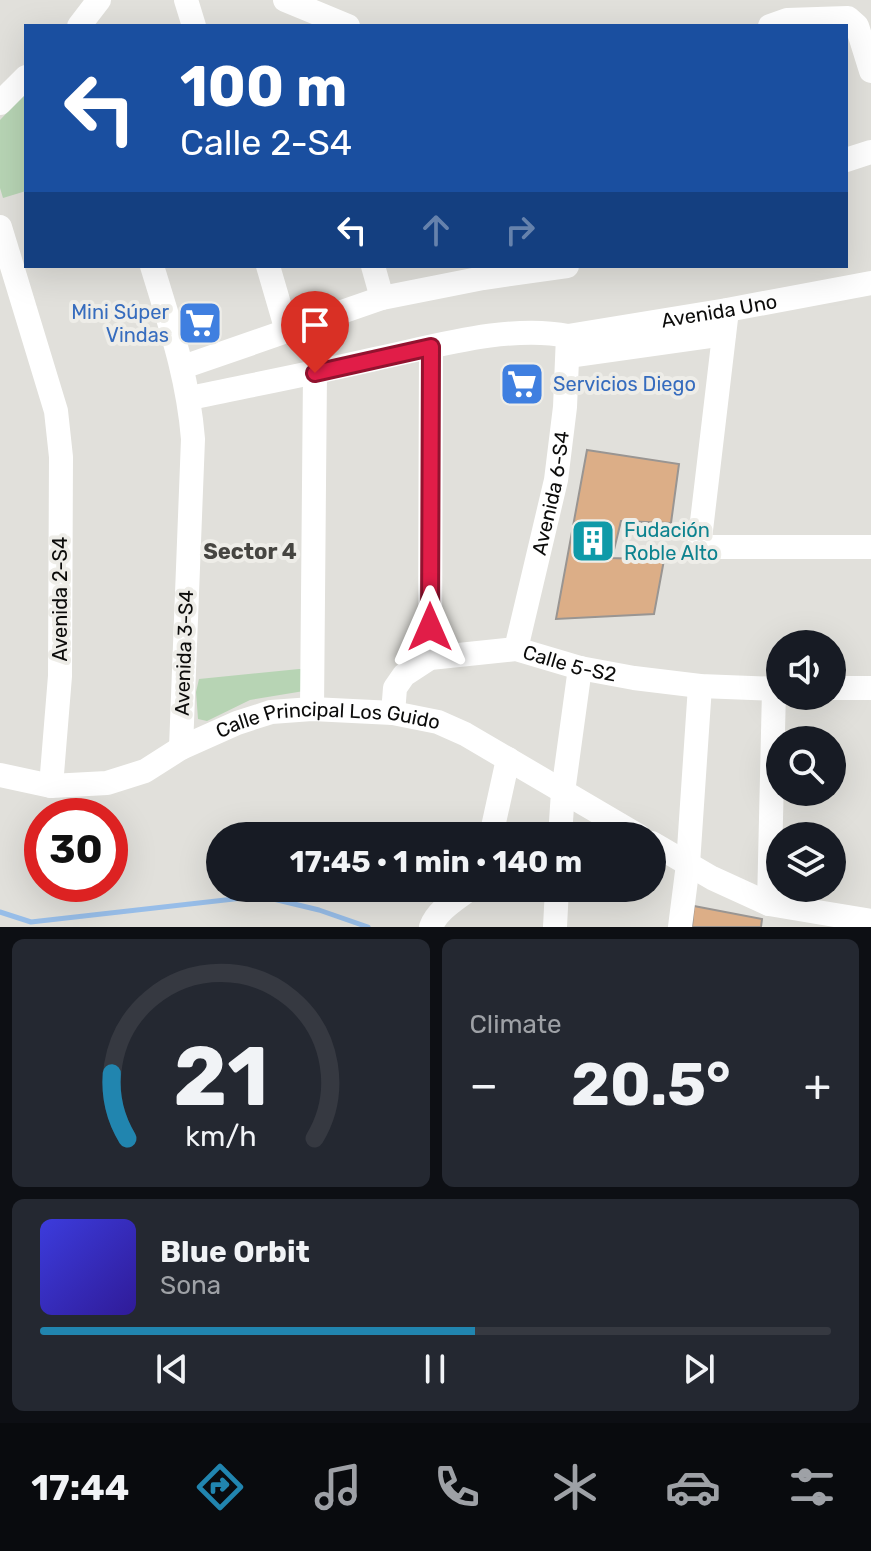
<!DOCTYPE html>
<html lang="en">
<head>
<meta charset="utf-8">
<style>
  body { margin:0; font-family:Rubik,sans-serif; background:#242831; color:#f1f3f6; height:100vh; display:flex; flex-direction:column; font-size:30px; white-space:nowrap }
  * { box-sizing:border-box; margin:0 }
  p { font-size:26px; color:#9ea1a6 }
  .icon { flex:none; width:44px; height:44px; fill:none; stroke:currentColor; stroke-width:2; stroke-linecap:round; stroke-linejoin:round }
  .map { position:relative; height:927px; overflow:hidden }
  .side { display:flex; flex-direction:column; gap:12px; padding:12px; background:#0d0f14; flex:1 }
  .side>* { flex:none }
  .hud { position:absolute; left:24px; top:24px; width:824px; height:244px; border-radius:0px; box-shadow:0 8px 32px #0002; background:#1a4fa0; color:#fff; overflow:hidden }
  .fabs { position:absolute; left:766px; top:630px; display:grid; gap:16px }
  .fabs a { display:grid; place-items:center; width:80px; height:80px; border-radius:50%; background:#171b24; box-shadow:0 8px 32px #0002; font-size:40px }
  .speed { position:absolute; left:24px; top:798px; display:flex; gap:16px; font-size:40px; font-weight:700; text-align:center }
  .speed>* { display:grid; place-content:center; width:104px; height:104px; border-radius:50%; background:#171b24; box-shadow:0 8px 32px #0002; line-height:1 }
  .speed .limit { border:12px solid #d22; background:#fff; color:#111 }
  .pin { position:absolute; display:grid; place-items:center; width:68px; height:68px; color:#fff; margin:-82px -34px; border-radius:50% 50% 50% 0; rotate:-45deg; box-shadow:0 0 8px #0007 }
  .pin .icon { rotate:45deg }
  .me { position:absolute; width:88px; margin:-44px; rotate:0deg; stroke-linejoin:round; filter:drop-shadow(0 0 6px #0008) }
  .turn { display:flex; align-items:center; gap:28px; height:168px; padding:0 24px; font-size:36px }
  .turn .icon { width:104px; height:104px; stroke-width:2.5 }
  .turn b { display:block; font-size:56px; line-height:68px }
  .lanes { display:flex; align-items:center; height:76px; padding:0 24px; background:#0003; justify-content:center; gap:40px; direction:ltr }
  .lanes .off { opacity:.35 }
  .big { font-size:60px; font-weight:700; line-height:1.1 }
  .side .widget { flex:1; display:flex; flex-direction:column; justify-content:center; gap:12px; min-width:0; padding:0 28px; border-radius:12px; background:#242831 }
  .side .dial { align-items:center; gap:0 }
  .dial svg { height:208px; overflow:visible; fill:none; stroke:#363941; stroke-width:7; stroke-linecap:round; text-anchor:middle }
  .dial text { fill:#f1f3f6; stroke:none }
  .song { display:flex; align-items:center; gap:24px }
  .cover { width:96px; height:96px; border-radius:12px; background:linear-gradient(135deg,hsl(240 70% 55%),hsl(250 70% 35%)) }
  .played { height:8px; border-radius:4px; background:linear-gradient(90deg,#2185af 55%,#363941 55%) }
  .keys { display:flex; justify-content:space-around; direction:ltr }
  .heat { display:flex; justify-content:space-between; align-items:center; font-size:44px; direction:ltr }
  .side .tiles { flex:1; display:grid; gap:12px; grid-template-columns:1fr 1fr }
  .widget:last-child { grid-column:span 2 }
  .trip { position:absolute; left:206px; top:822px; width:460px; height:80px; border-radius:40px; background:#171b24; box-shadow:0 8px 32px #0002; font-weight:700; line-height:80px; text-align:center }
  .tab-bar { display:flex; height:128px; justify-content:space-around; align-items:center; background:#090b0e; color:#9ea1a6 }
  .tab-bar .icon { width:56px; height:56px }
  .tab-bar .on { color:#2185af }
  .tab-bar b { font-size:36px; color:#f1f3f6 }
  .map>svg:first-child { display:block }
  .green { fill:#b7d4b4 }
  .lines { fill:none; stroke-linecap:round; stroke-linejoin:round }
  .stream { stroke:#97bde8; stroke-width:5 }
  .building { fill:#dcae87; stroke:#999592; stroke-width:2 }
  .minor { stroke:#fff; stroke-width:24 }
  .route-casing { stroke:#92132f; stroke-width:20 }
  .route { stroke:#e11d48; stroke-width:14 }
  .labels { text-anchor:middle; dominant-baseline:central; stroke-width:8; stroke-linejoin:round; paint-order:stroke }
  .street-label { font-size:20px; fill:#0c0c0b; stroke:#eeede8 }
  .shop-label { font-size:20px; fill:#366cbe; stroke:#eeede8; text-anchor:end }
  .culture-label { font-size:20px; fill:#0d838f; stroke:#eeede8; text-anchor:start }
  .neighbourhood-label { font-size:22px; font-weight:bold; fill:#464541; stroke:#eeede8 }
</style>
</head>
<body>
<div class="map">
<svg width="871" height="927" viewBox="0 0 871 927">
  <rect width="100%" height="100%" fill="#e1e0db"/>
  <path class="green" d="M 26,93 L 26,191 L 3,198 L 0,188 L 0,120 Z
    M 299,669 L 307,669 L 310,690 L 250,700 L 207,721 L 198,719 L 196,692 L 199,679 Z"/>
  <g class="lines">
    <path class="stream" d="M 0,912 L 31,922 L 261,896 L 319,910 L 368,927"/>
  </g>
  <path class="building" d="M 587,450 L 679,464 L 671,523 L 621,521 L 612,558 L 664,560 L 654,614 L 556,619 Z
    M 694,906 L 762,919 L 761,927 L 692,927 Z"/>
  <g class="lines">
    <g class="minor">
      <path d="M 186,0 L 194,26"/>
      <path d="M 285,0 L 348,26"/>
      <path d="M 79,26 L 99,0"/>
      <path d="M 770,26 L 787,20 L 848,18 L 857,26 L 871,71"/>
      <path d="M 0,103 L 26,77"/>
      <path d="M 846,160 L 871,152"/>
      <path d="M 0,227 L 56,411 L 61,457 L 60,676 L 51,786"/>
      <path d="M 152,266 C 170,325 188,377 193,439 L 181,748"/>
      <path d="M 268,266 L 287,331"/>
      <path d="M 373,266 L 382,298"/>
      <path d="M 727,310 L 699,547 L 871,547"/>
      <path d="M 568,356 L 724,334"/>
      <path d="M 183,367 L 382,298 L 483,278 L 567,266"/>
      <path id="s1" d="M 190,398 C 252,385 314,373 375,359 C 433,347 509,324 568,336 L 727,310 L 871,283"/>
      <path id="s2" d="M 516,649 L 556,480 L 565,407 L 568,336"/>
      <path d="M 430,658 L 431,347"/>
      <path d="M 832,688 L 871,688"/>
      <path d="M 312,709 L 315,373"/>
      <path id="s3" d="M 393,713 L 395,688 L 404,675 L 430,658 L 516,649 L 580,668 L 634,678 L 700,686 L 780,689"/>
      <path id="s4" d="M 0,775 L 51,786 L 107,783 L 145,771 L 181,748 L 237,723 L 271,712 L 312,709 L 393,713 L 438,722 L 465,734 L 639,836"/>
      <path d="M 491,836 L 508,759"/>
      <path d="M 560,836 L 563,792 L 580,668"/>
      <path d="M 652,843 L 712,878 L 769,904 L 871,921"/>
      <path d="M 769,904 L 774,690"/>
      <path d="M 431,927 C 437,910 457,899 471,888"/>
      <path d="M 555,927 L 557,888"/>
      <path d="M 680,927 L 688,864 L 700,686"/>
    </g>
  </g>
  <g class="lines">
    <g class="route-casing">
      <path id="route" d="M 315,373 L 431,347 L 430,627"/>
    </g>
    <use href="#route" class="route"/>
  </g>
  <defs>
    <g id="supermarket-square" transform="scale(2.3)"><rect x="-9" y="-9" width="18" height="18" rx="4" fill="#3f7fe0" stroke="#eeede8"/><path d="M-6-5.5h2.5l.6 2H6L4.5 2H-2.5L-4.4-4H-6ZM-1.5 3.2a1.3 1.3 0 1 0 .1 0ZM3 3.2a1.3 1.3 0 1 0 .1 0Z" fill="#fff"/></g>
    <g id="building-square" transform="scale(2.3)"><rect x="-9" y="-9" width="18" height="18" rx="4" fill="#0f9aa8" stroke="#eeede8"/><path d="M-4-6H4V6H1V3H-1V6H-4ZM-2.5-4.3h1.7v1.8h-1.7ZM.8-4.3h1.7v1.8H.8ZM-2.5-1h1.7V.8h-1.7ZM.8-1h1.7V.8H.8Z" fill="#fff"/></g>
  </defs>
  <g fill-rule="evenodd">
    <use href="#supermarket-square" x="200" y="323"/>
    <use href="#supermarket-square" x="522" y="384"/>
    <use href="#building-square" x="593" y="541"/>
  </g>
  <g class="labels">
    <g class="street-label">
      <text stroke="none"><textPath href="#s1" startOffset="538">Avenida Uno</textPath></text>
      <text stroke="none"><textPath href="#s2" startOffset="160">Avenida 6-S4</textPath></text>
      <text transform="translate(60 599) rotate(-90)">Avenida 2-S4</text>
      <text transform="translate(184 653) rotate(-88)">Avenida 3-S4</text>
      <text stroke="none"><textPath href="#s3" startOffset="214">Calle 5-S2</textPath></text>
      <text stroke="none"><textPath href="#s4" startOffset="344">Calle Principal Los Guido</textPath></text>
    </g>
    <g class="shop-label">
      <text x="169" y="312">Mini Súper<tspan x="169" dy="23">Vindas</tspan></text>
      <text x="553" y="384" text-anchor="start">Servicios Diego</text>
    </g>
    <g class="culture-label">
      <text x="624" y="530">Fudación<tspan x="624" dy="23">Roble Alto</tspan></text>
    </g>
    <g class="neighbourhood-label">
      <text x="250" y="551">Sector 4</text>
    </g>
  </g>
</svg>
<div class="fabs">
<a><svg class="icon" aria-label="sound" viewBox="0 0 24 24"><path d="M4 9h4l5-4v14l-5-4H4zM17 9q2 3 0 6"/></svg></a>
<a><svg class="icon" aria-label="search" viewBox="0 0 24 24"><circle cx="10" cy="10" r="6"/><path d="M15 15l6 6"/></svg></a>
<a><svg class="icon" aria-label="layers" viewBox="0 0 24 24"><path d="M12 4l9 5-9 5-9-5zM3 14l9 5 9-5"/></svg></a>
</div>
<div class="speed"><div class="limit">30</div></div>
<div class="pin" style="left:315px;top:373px;background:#d93025"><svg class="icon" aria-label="arrive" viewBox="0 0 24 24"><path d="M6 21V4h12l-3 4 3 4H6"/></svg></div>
<svg class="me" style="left:430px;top:627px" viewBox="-20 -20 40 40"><path d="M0-17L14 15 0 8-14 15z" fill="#e11d48" stroke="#fff" stroke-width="4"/></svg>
<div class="trip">17:45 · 1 min · 140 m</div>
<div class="hud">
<div class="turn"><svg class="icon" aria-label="left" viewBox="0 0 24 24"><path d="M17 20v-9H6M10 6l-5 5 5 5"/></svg><div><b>100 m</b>Calle 2-S4</div></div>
<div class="lanes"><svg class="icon" aria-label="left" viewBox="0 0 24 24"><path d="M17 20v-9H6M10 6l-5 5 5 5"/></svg><svg class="icon off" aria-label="ahead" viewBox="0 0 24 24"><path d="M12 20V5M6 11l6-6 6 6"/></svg><svg class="icon off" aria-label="right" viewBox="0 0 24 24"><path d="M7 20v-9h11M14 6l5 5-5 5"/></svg></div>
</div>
</div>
<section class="side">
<div class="tiles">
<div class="widget dial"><svg viewBox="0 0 100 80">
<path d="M14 69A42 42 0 1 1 86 69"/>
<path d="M14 69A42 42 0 0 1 8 44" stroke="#2185af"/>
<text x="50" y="56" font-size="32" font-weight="700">21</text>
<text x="50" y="72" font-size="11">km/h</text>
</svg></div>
<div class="widget"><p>Climate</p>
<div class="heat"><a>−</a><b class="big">20.5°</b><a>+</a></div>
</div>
<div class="widget">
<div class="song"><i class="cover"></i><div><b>Blue Orbit</b><p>Sona</p></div></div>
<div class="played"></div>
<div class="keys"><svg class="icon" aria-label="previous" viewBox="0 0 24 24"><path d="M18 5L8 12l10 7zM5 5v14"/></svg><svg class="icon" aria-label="pause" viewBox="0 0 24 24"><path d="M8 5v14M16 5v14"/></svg><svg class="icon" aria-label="next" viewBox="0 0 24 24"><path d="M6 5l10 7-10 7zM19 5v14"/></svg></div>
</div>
</div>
</section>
<nav class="tab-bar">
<b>17:44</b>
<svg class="icon on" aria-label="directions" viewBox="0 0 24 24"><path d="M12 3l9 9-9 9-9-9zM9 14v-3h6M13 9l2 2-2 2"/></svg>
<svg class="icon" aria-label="music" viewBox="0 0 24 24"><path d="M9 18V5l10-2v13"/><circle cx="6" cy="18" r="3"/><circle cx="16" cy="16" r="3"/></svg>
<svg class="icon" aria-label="phone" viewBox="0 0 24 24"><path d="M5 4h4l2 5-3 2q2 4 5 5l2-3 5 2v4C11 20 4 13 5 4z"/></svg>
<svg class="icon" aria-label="climate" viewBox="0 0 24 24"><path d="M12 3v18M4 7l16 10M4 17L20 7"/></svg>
<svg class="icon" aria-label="car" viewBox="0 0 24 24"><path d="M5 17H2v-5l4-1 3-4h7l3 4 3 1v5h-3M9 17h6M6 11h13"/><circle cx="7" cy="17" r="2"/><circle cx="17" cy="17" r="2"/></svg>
<svg class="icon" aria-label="filters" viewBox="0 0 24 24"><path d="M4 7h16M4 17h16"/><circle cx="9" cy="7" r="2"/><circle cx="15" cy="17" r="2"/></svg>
</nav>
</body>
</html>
